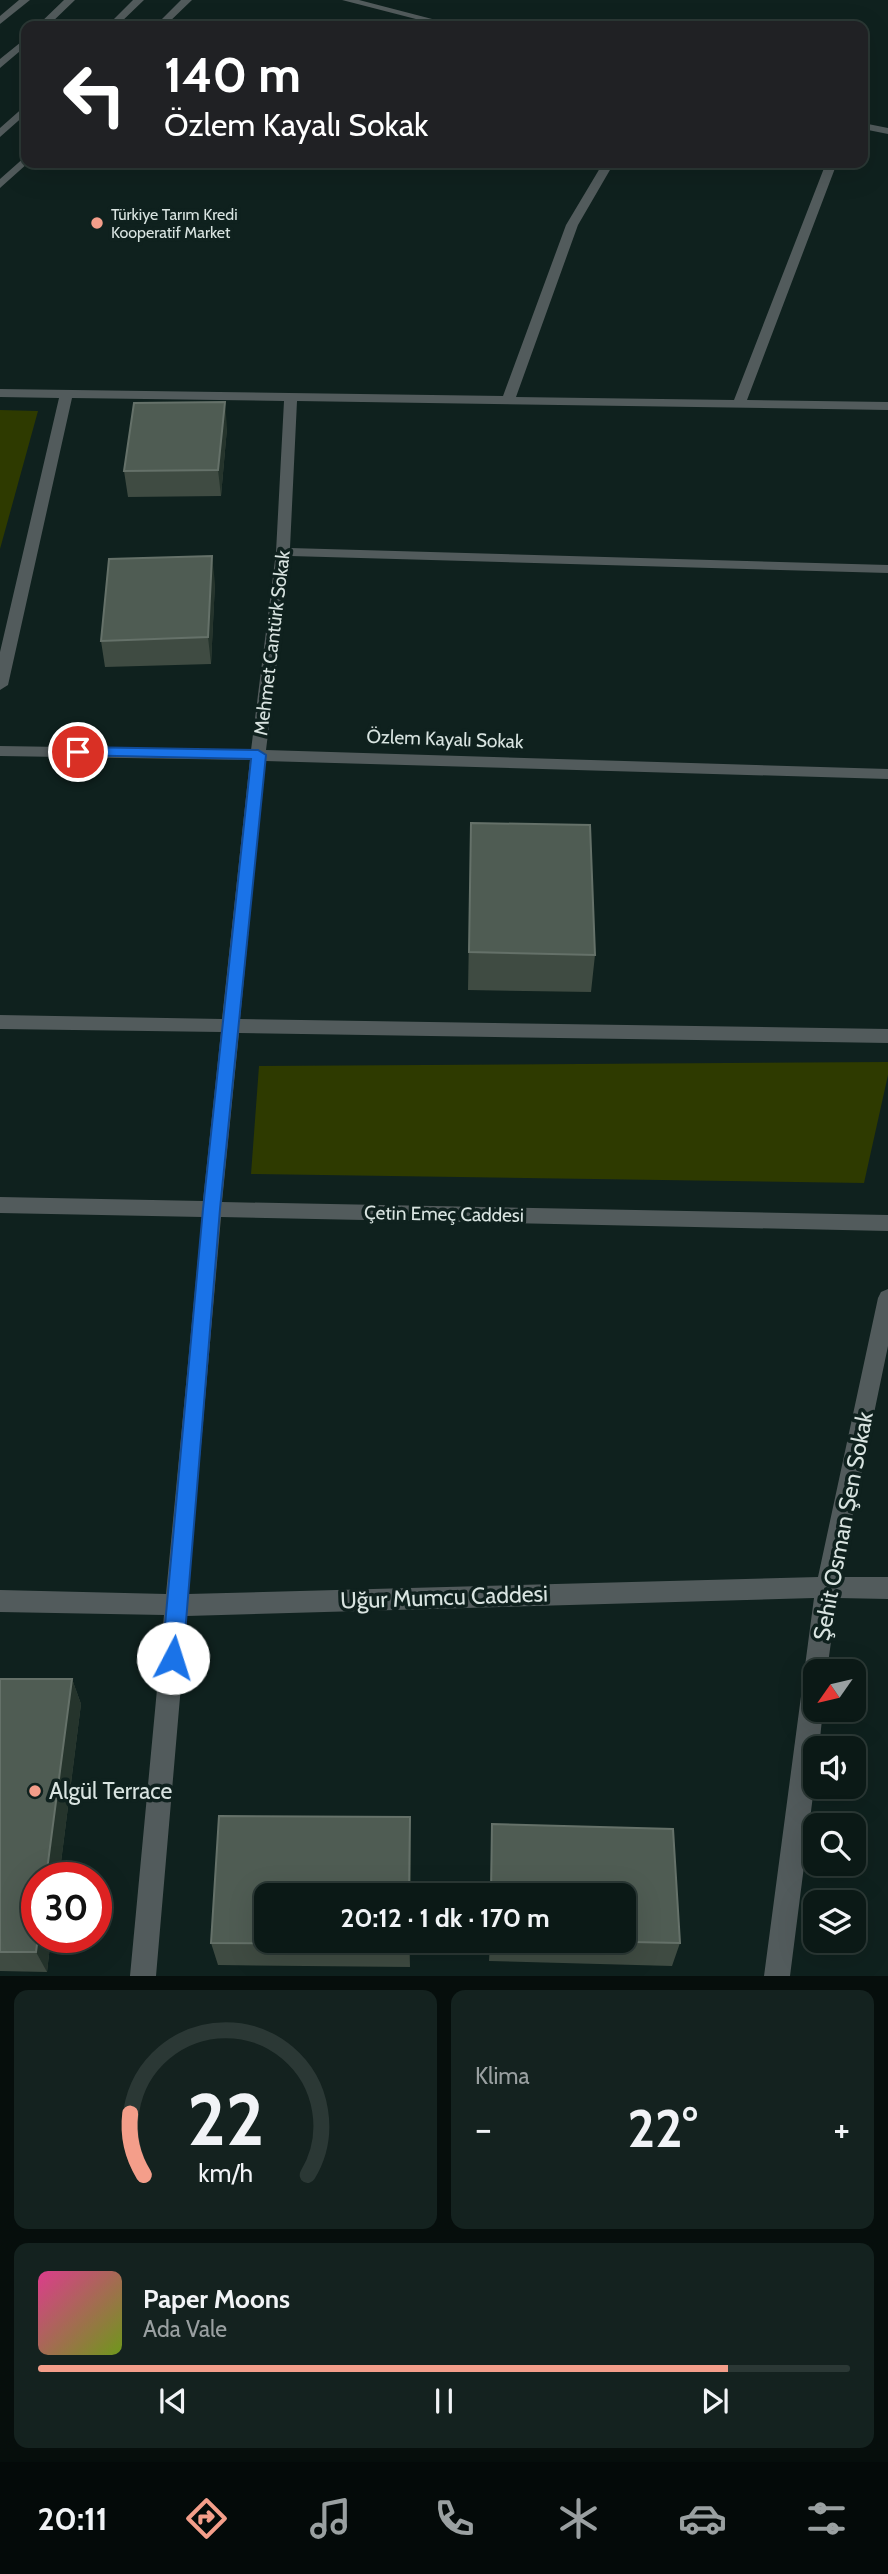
<!DOCTYPE html>
<html lang="tr">
<head>
<meta charset="utf-8">
<style>
  body { margin:0; font-family:Cabin,sans-serif; background:#14221f; color:#f1f3f6; height:100vh; display:flex; flex-direction:column; font-size:26px; white-space:nowrap }
  * { box-sizing:border-box; margin:0 }
  p { font-size:23px; color:#9aa0a1 }
  .icon { flex:none; width:38px; height:38px; fill:none; stroke:currentColor; stroke-width:2; stroke-linecap:round; stroke-linejoin:round }
  .map { position:relative; height:1976px; overflow:hidden }
  .details { display:flex; flex-direction:column; gap:14px; padding:14px; background:#060e0c; flex:1 }
  .details>* { flex:none }
  .guide { position:absolute; left:21px; top:21px; width:847px; height:147px; border-radius:14px; box-shadow:0 7px 28px #0002,0 0 0 2px #2b3835; background:#202124; color:#fff; overflow:hidden }
  .needle { width:46px; rotate:236deg }
  .fabs { position:absolute; left:803px; top:1659px; display:grid; gap:14px }
  .fabs a { display:grid; place-items:center; width:63px; height:63px; border-radius:14px; background:#0b1916; box-shadow:0 7px 28px #0002,0 0 0 2px #2b3835; font-size:35px }
  .speed { position:absolute; left:21px; top:1862px; display:flex; gap:14px; font-size:35px; font-weight:700; text-align:center }
  .speed>* { display:grid; place-content:center; width:91px; height:91px; border-radius:50%; background:#0b1916; box-shadow:0 7px 28px #0002,0 0 0 2px #2b3835; line-height:1 }
  .speed .limit { border:10px solid #d22; background:#fff; color:#111 }
  .pin { position:absolute; display:grid; place-items:center; width:60px; height:60px; color:#fff; margin:-30px; border:4px solid #fff; border-radius:50%; box-shadow:0 2px 7px #0007 }
  .me { position:absolute; width:77px; margin:-38px; rotate:5deg; stroke-linejoin:round; filter:drop-shadow(0 0 5px #0008) }
  .turn { display:flex; align-items:center; gap:24px; height:147px; padding:0 28px; font-size:32px }
  .turn .icon { width:91px; height:91px; stroke-width:2.5 }
  .turn b { display:block; font-size:49px; line-height:60px }
  .big { font-size:52px; font-weight:700; line-height:1.1 }
  .details .widget { flex:1; display:flex; flex-direction:column; justify-content:center; gap:10px; min-width:0; padding:0 24px; border-radius:14px; background:#14221f }
  .details .dial { align-items:center; gap:0 }
  .dial svg { height:182px; overflow:visible; fill:none; stroke:#2b3835; stroke-width:7; stroke-linecap:round; text-anchor:middle }
  .dial text { fill:#f1f3f6; stroke:none }
  .song { display:flex; align-items:center; gap:21px }
  .cover { width:84px; height:84px; border-radius:10px; background:linear-gradient(135deg,hsl(330 70% 55%),hsl(80 70% 35%)) }
  .played { height:7px; border-radius:4px; background:linear-gradient(90deg,#f49e8a 85%,#2b3835 85%) }
  .keys { display:flex; justify-content:space-around; direction:ltr }
  .heat { display:flex; justify-content:space-between; align-items:center; font-size:38px; direction:ltr }
  .details .tiles { flex:1; display:grid; gap:14px; grid-template-columns:1fr 1fr }
  .widget:last-child { grid-column:span 2 }
  .trip { position:absolute; left:254px; top:1883px; width:382px; height:70px; border-radius:14px; background:#0b1916; box-shadow:0 7px 28px #0002,0 0 0 2px #2b3835; font-weight:700; line-height:70px; text-align:center }
  .menu { display:flex; height:112px; justify-content:space-around; align-items:center; background:#040a09; color:#9aa0a1 }
  .menu .icon { width:49px; height:49px }
  .menu .current { color:#f49e8a }
  .menu b { font-size:32px; color:#f1f3f6 }
  .map>svg:first-child { display:block }
  .green { fill:#2e3a00 }
  .lines { fill:none; stroke-linecap:round; stroke-linejoin:round }
  .minor { fill:#525b5c; fill-rule:evenodd }
  .wall { fill:#3f4b42 }
  .shaded-wall { fill:#25342c }
  .building { fill:#4f5c53; stroke:#657169; stroke-width:2 }
  .route { fill:#1a73e8; stroke:#114b97; stroke-width:2 }
  .poi-dot { fill:#f49e8a; stroke:#0f211e; stroke-width:2.5 }
  .labels { text-anchor:middle; dominant-baseline:central; stroke-width:7; stroke-linejoin:round; paint-order:stroke }
  .far-poi-label { font-size:16px; fill:#d9e4e1; stroke:#0f211e; text-anchor:start }
  .street-label { font-size:19px; fill:#d9e4e1; stroke:#0f211e }
  .near-street-label { font-size:23px; fill:#d9e4e1; stroke:#0f211e }
  .near-poi-label { font-size:23px; fill:#d9e4e1; stroke:#0f211e; text-anchor:start }
</style>
</head>
<body>
<div class="map">
<svg width="888" height="1976" viewBox="0 0 888 1976">
  <rect width="100%" height="100%" fill="#0f211e"/>
  <path class="green" d="M 0,410 L 38,411 L 0,549 Z
    M 888,1062 L 888,1075 L 864,1183 L 251,1174 L 259,1066 Z"/>
  <g class="lines">
    <path class="minor" d="M 19,0 L 30,0 L 0,24 L 0,16 Z
      M 64,0 L 75,0 L 48,26 L 37,26 Z
      M 133,0 L 144,0 L 117,26 L 107,26 Z
      M 181,0 L 192,0 L 165,26 L 155,26 Z
      M 342,0 L 359,0 L 459,26 L 443,26 Z
      M 26,38 L 26,46 L 0,68 L 0,59 Z
      M 26,105 L 26,114 L 0,137 L 0,128 Z
      M 863,123 L 888,128 L 888,134 L 863,129 Z
      M 26,156 L 26,163 L 28,163 L 0,188 L 0,179 Z
      M 603,163 L 614,163 L 578,225 L 516,397 L 734,400 L 826,163 L 837,163 L 747,400 L 888,402 L 888,410 L 297,401 L 290,548 L 888,565 L 888,573 L 290,556 L 266,750 L 888,769 L 888,779 L 265,761 L 240,1019 L 888,1029 L 888,1043 L 239,1033 L 222,1202 L 888,1215 L 888,1231 L 221,1217 L 188,1594 L 818,1577 L 878,1298 L 881,1292 L 888,1289 L 888,1346 L 840,1577 L 888,1577 L 888,1599 L 837,1598 L 827,1671 L 816,1671 L 816,1710 L 823,1710 L 819,1748 L 816,1748 L 816,1772 L 790,1976 L 764,1976 L 814,1598 L 187,1616 L 156,1976 L 130,1976 L 164,1615 L 0,1612 L 0,1590 L 166,1594 L 202,1217 L 0,1213 L 0,1197 L 203,1201 L 221,1032 L 0,1029 L 0,1015 L 222,1019 L 250,760 L 0,756 L 0,746 L 251,750 L 276,552 L 284,401 L 72,398 L 8,685 L 0,690 L 0,652 L 59,398 L 0,397 L 0,389 L 503,396 L 566,225 Z"/>
  </g>
  <path class="wall" d="M 227,428 L 221,496 L 128,497 L 124,471 Z
    M 215,583 L 211,664 L 105,667 L 101,641 Z
    M 471,823 L 595,955 L 591,992 L 468,990 Z
    M 0,1679 L 72,1679 L 81,1704 L 59,1878 L 37,1878 L 37,1937 L 51,1937 L 47,1972 L 0,1971 Z
    M 219,1816 L 410,1817 L 411,1895 L 266,1895 L 266,1941 L 410,1941 L 410,1967 L 218,1965 L 211,1943 Z
    M 492,1824 L 673,1829 L 680,1943 L 672,1966 L 489,1961 L 490,1941 L 623,1941 L 623,1895 L 490,1895 Z"/>
  <path class="shaded-wall" d="M 225,402 L 227,428 L 221,496 L 218,470 Z
    M 212,556 L 215,583 L 211,664 L 208,637 Z
    M 72,1679 L 81,1704 L 59,1878 L 46,1878 Z
    M 410,1817 L 411,1895 L 409,1895 Z
    M 38,1937 L 51,1937 L 47,1972 L 36,1952 Z
    M 409,1941 L 410,1941 L 410,1967 L 409,1944 Z"/>
  <path class="building" d="M 225,402 L 218,470 L 124,471 L 134,403 Z
    M 212,556 L 208,637 L 101,641 L 109,559 Z
    M 471,823 L 590,825 L 595,955 L 469,952 Z
    M 0,1679 L 72,1679 L 46,1878 L 37,1878 L 37,1937 L 38,1937 L 36,1952 L 0,1952 Z
    M 219,1816 L 410,1817 L 409,1895 L 266,1895 L 266,1941 L 409,1941 L 409,1944 L 211,1943 Z
    M 492,1824 L 673,1829 L 680,1943 L 584,1941 L 623,1941 L 623,1895 L 491,1895 Z"/>
  <path class="route" d="M 78,747 L 258,750 L 266,755 L 220,1209 L 183,1658 L 180,1665 L 173,1668 L 165,1665 L 162,1658 L 203,1209 L 251,759 L 72,755 L 72,749 Z"/>
  <g class="poi-dot">
    <circle cx="97" cy="223" r="7"/>
    <circle cx="35" cy="1791" r="7"/>
  </g>
  <g class="labels">
    <g class="far-poi-label">
      <text x="111" y="214">Türkiye Tarım Kredi<tspan x="111" dy="18">Kooperatif Market</tspan></text>
    </g>
    <g class="street-label">
      <text transform="translate(272 643) rotate(-83)">Mehmet Cantürk Sokak</text>
      <text transform="translate(445 739) rotate(2)">Özlem Kayalı Sokak</text>
      <text transform="translate(444 1214) rotate(1)">Çetin Emeç Caddesi</text>
    </g>
    <g class="near-street-label">
      <text transform="translate(843 1526) rotate(-79)">Şehit Osman Şen Sokak</text>
      <text transform="translate(444 1597) rotate(-2)">Uğur Mumcu Caddesi</text>
    </g>
    <g class="near-poi-label">
      <text x="49" y="1791">Algül Terrace</text>
    </g>
  </g>
</svg>
<div class="fabs">
<a><svg class="needle" viewBox="-14 -14 28 28"><path d="M0-13l5 13h-10z" fill="#e53935"/><path d="M0 13l5-13h-10z" fill="#9aa0a1"/></svg></a>
<a><svg class="icon" aria-label="sound" viewBox="0 0 24 24"><path d="M4 9h4l5-4v14l-5-4H4zM17 9q2 3 0 6"/></svg></a>
<a><svg class="icon" aria-label="search" viewBox="0 0 24 24"><circle cx="10" cy="10" r="6"/><path d="M15 15l6 6"/></svg></a>
<a><svg class="icon" aria-label="layers" viewBox="0 0 24 24"><path d="M12 4l9 5-9 5-9-5zM3 14l9 5 9-5"/></svg></a>
</div>
<div class="speed"><div class="limit">30</div></div>
<div class="pin" style="left:78px;top:752px;background:#d93025"><svg class="icon" aria-label="arrive" viewBox="0 0 24 24"><path d="M6 21V4h12l-3 4 3 4H6"/></svg></div>
<svg class="me" style="left:173px;top:1658px" viewBox="-20 -20 40 40"><circle r="19" fill="#fff"/><path d="M0-13L10 11 0 6-10 11z" fill="#1a73e8"/></svg>
<div class="trip">20:12 · 1 dk · 170 m</div>
<div class="guide">
<div class="turn"><svg class="icon" aria-label="left" viewBox="0 0 24 24"><path d="M17 20v-9H6M10 6l-5 5 5 5"/></svg><div><b>140 m</b>Özlem Kayalı Sokak</div></div>
</div>
</div>
<section class="details">
<div class="tiles">
<div class="widget dial"><svg viewBox="0 0 100 80">
<path d="M14 69A42 42 0 1 1 86 69"/>
<path d="M14 69A42 42 0 0 1 8 42" stroke="#f49e8a"/>
<text x="50" y="56" font-size="32" font-weight="700">22</text>
<text x="50" y="72" font-size="11">km/h</text>
</svg></div>
<div class="widget"><p>Klima</p>
<div class="heat"><a>−</a><b class="big">22°</b><a>+</a></div>
</div>
<div class="widget">
<div class="song"><i class="cover"></i><div><b>Paper Moons</b><p>Ada Vale</p></div></div>
<div class="played"></div>
<div class="keys"><svg class="icon" aria-label="previous" viewBox="0 0 24 24"><path d="M18 5L8 12l10 7zM5 5v14"/></svg><svg class="icon" aria-label="pause" viewBox="0 0 24 24"><path d="M8 5v14M16 5v14"/></svg><svg class="icon" aria-label="next" viewBox="0 0 24 24"><path d="M6 5l10 7-10 7zM19 5v14"/></svg></div>
</div>
</div>
</section>
<nav class="menu">
<b>20:11</b>
<svg class="icon current" aria-label="directions" viewBox="0 0 24 24"><path d="M12 3l9 9-9 9-9-9zM9 14v-3h6M13 9l2 2-2 2"/></svg>
<svg class="icon" aria-label="music" viewBox="0 0 24 24"><path d="M9 18V5l10-2v13"/><circle cx="6" cy="18" r="3"/><circle cx="16" cy="16" r="3"/></svg>
<svg class="icon" aria-label="phone" viewBox="0 0 24 24"><path d="M5 4h4l2 5-3 2q2 4 5 5l2-3 5 2v4C11 20 4 13 5 4z"/></svg>
<svg class="icon" aria-label="climate" viewBox="0 0 24 24"><path d="M12 3v18M4 7l16 10M4 17L20 7"/></svg>
<svg class="icon" aria-label="car" viewBox="0 0 24 24"><path d="M5 17H2v-5l4-1 3-4h7l3 4 3 1v5h-3M9 17h6M6 11h13"/><circle cx="7" cy="17" r="2"/><circle cx="17" cy="17" r="2"/></svg>
<svg class="icon" aria-label="filters" viewBox="0 0 24 24"><path d="M4 7h16M4 17h16"/><circle cx="9" cy="7" r="2"/><circle cx="15" cy="17" r="2"/></svg>
</nav>
</body>
</html>
